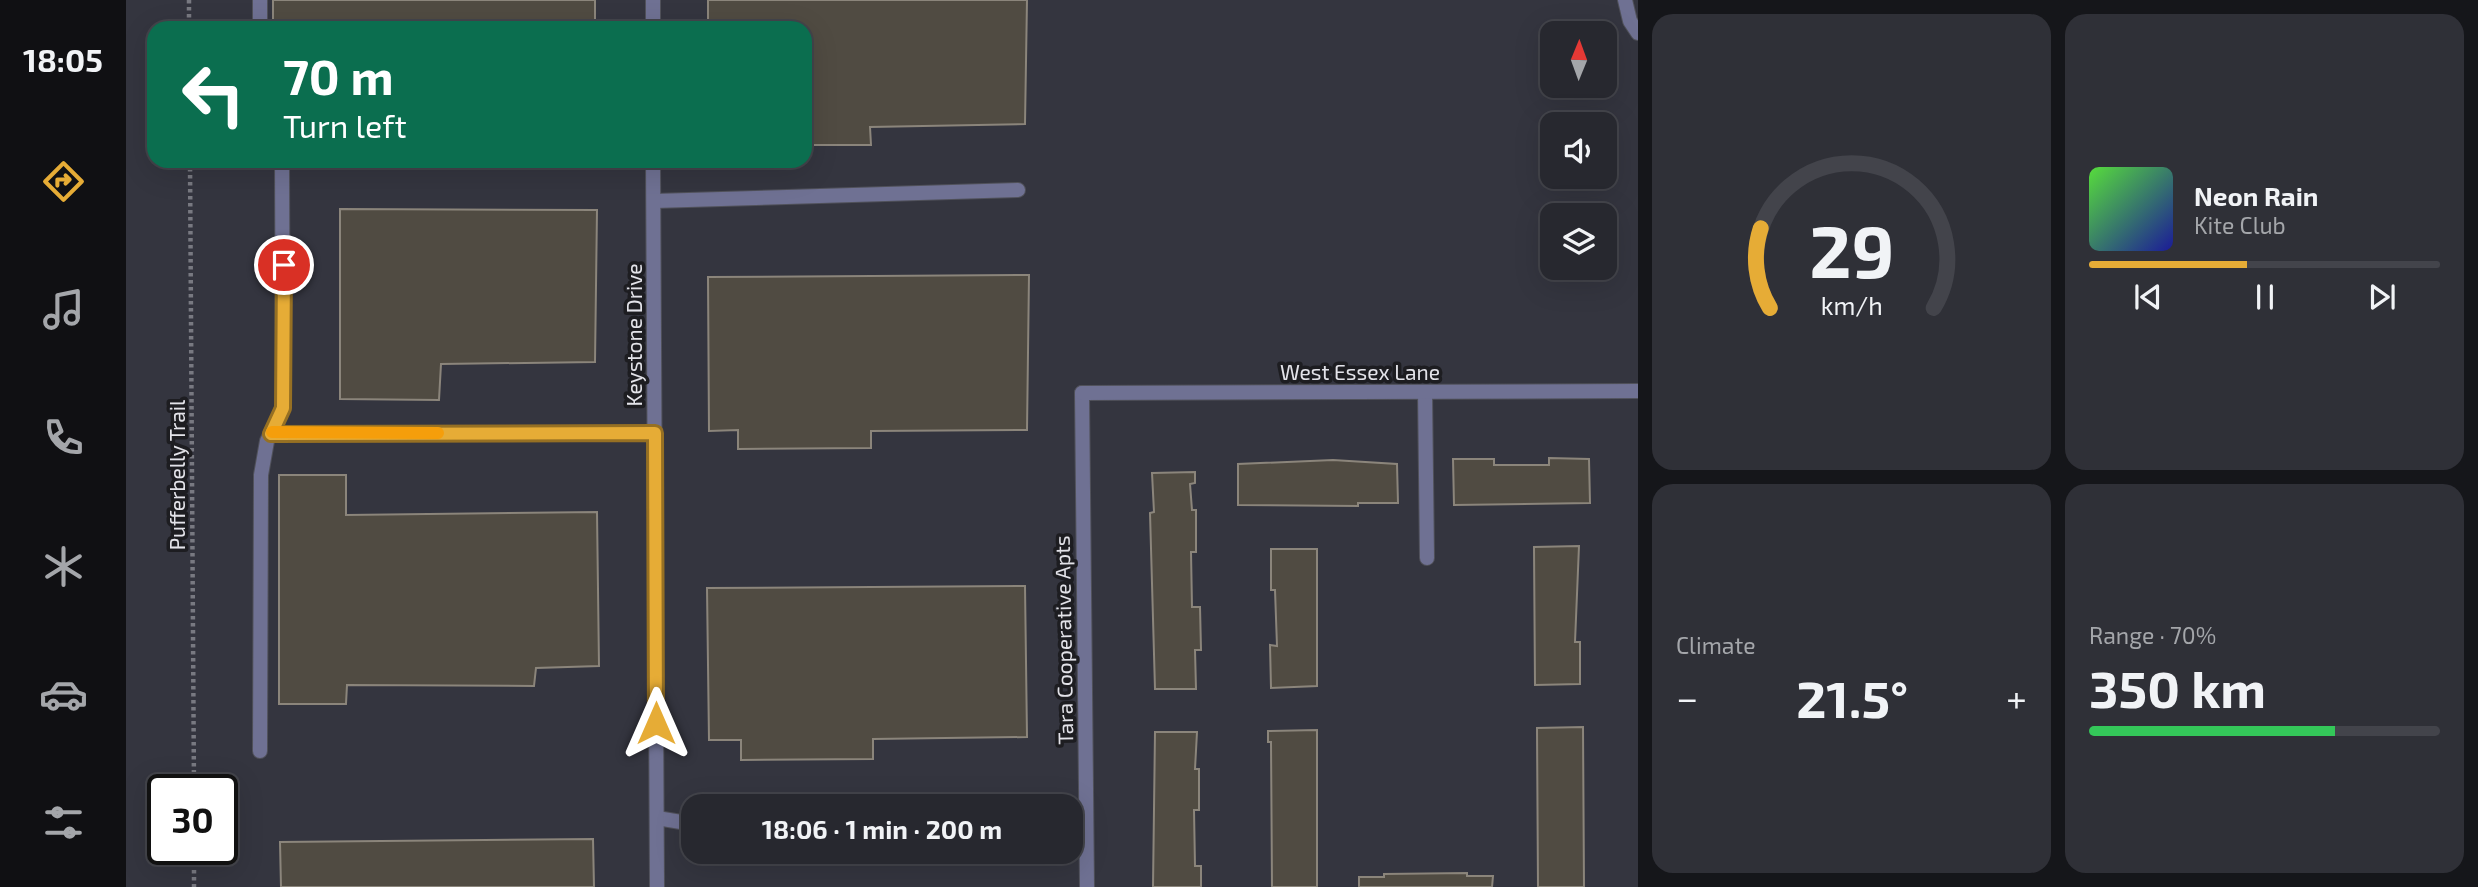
<!DOCTYPE html>
<html lang="en">
<head>
<meta charset="utf-8">
<style>
  body { margin:0; font-family:"Exo 2",sans-serif; background:#2f3037; color:#f1f3f6; height:100vh; display:flex; flex-direction:column; font-size:26px; white-space:nowrap }
  * { box-sizing:border-box; margin:0 }
  p { font-size:23px; color:#a4a6aa }
  .icon { flex:none; width:38px; height:38px; fill:none; stroke:currentColor; stroke-width:2; stroke-linecap:round; stroke-linejoin:round }
  .map { position:relative; flex:1; overflow:hidden }
  .panel { display:flex; flex-direction:column; gap:14px; padding:14px; background:#15161a; width:840px }
  .panel>* { flex:none }
  .top-card { position:absolute; left:21px; top:21px; width:665px; height:147px; border-radius:21px; box-shadow:0 7px 28px #0002,0 0 0 2px #43444b; background:#0b6e4f; color:#fff; overflow:hidden }
  .needle { width:46px; rotate:1deg }
  .buttons { position:absolute; left:1414px; top:21px; display:grid; gap:14px }
  .buttons a { display:grid; place-items:center; width:77px; height:77px; border-radius:14px; background:#27282f; box-shadow:0 7px 28px #0002,0 0 0 2px #43444b; font-size:35px }
  .speed { position:absolute; left:21px; top:774px; display:flex; gap:14px; font-size:35px; font-weight:700; text-align:center }
  .speed>* { display:grid; place-content:center; width:91px; height:91px; border-radius:50%; background:#27282f; box-shadow:0 7px 28px #0002,0 0 0 2px #43444b; line-height:1 }
  .speed .limit { border:4px solid #111; border-radius:10px; background:#fff; color:#111 }
  .pin { position:absolute; display:grid; place-items:center; width:60px; height:60px; color:#fff; margin:-30px; border:4px solid #fff; border-radius:50%; box-shadow:0 2px 7px #0007 }
  .me { position:absolute; width:77px; margin:-38px; rotate:0deg; stroke-linejoin:round; filter:drop-shadow(0 0 5px #0008) }
  .turn { display:flex; align-items:center; gap:24px; height:147px; padding:0 21px; font-size:32px }
  .turn .icon { width:91px; height:91px; stroke-width:2.5 }
  .turn b { display:block; font-size:49px; line-height:60px }
  .big { font-size:52px; font-weight:700; line-height:1.1 }
  .panel .widget { flex:1; display:flex; flex-direction:column; justify-content:center; gap:10px; min-width:0; padding:0 24px; border-radius:21px; background:#2f3037 }
  .panel .dial { align-items:center; gap:0 }
  .dial svg { height:182px; overflow:visible; fill:none; stroke:#43444b; stroke-width:7; stroke-linecap:round; text-anchor:middle }
  .dial text { fill:#f1f3f6; stroke:none }
  .song { display:flex; align-items:center; gap:21px }
  .cover { width:84px; height:84px; border-radius:10px; background:linear-gradient(135deg,hsl(110 70% 55%),hsl(240 70% 35%)) }
  .played { height:7px; border-radius:4px; background:linear-gradient(90deg,#e6ac36 45%,#43444b 45%) }
  .keys { display:flex; justify-content:space-around; direction:ltr }
  .heat { display:flex; justify-content:space-between; align-items:center; font-size:38px; direction:ltr }
  .charge { height:10px; border-radius:5px; background:linear-gradient(90deg,#34c759 70%,#43444b 0) }
  .panel .tiles { flex:1; display:grid; gap:14px; grid-template-columns:repeat(2,1fr) }
  .trip { position:absolute; left:555px; top:794px; width:402px; height:70px; border-radius:21px; background:#27282f; box-shadow:0 7px 28px #0002,0 0 0 2px #43444b; font-weight:700; line-height:70px; text-align:center }
  main { display:flex; flex:1; min-height:0 }
  .tabs { display:flex; flex-direction:column; width:126px; justify-content:space-around; align-items:center; background:#101013; color:#a4a6aa }
  .tabs .icon { width:49px; height:49px }
  .tabs .active { color:#e6ac36 }
  .tabs b { font-size:32px; color:#f1f3f6 }
  .map>svg:first-child { display:block }
  .building { fill:#504b42; stroke:#8b857b; stroke-width:2 }
  .lines { fill:none; stroke-linecap:round; stroke-linejoin:round }
  .service-casing { stroke:#50515a; stroke-width:16 }
  .minor-casing { stroke:#50515a; stroke-width:16 }
  .path { stroke:#787981; stroke-width:4.5; stroke-dasharray:3.5 3.5; stroke-linecap:butt }
  .service { stroke:#6f7193; stroke-width:14 }
  .minor { stroke:#6f7193; stroke-width:14 }
  .route-casing { stroke:#967023; stroke-width:18 }
  .route { stroke:#e6ac36; stroke-width:12 }
  .slow { stroke:#f59e0b; stroke-width:12 }
  .labels { text-anchor:middle; dominant-baseline:central; stroke-width:7; stroke-linejoin:round; paint-order:stroke }
  .street-label { font-size:21px; fill:#e3e3e9; stroke:#1d1d21 }
</style>
</head>
<body>
<main>
<nav class="tabs">
<b>18:05</b>
<svg class="icon active" aria-label="directions" viewBox="0 0 24 24"><path d="M12 3l9 9-9 9-9-9zM9 14v-3h6M13 9l2 2-2 2"/></svg>
<svg class="icon" aria-label="music" viewBox="0 0 24 24"><path d="M9 18V5l10-2v13"/><circle cx="6" cy="18" r="3"/><circle cx="16" cy="16" r="3"/></svg>
<svg class="icon" aria-label="phone" viewBox="0 0 24 24"><path d="M5 4h4l2 5-3 2q2 4 5 5l2-3 5 2v4C11 20 4 13 5 4z"/></svg>
<svg class="icon" aria-label="climate" viewBox="0 0 24 24"><path d="M12 3v18M4 7l16 10M4 17L20 7"/></svg>
<svg class="icon" aria-label="car" viewBox="0 0 24 24"><path d="M5 17H2v-5l4-1 3-4h7l3 4 3 1v5h-3M9 17h6M6 11h13"/><circle cx="7" cy="17" r="2"/><circle cx="17" cy="17" r="2"/></svg>
<svg class="icon" aria-label="filters" viewBox="0 0 24 24"><path d="M4 7h16M4 17h16"/><circle cx="9" cy="7" r="2"/><circle cx="15" cy="17" r="2"/></svg>
</nav>
<div class="map">
<svg width="1512" height="887" viewBox="0 0 1512 887">
  <rect width="100%" height="100%" fill="#34353f"/>
  <path class="building" d="M 147,0 L 469,0 L 469,28 L 147,28 Z
    M 582,0 L 901,0 L 899,124 L 744,127 L 745,145 L 679,145 L 679,28 L 582,28 Z
    M 214,209 L 471,210 L 469,362 L 315,364 L 313,400 L 214,399 Z
    M 903,275 L 901,430 L 745,431 L 745,448 L 612,449 L 612,430 L 583,431 L 582,277 Z
    M 1423,458 L 1463,459 L 1464,503 L 1328,505 L 1327,459 L 1368,459 L 1368,465 L 1423,465 Z
    M 1207,460 L 1271,464 L 1272,503 L 1232,503 L 1232,506 L 1112,505 L 1112,464 Z
    M 1069,472 L 1069,483 L 1064,484 L 1066,510 L 1070,510 L 1070,552 L 1065,552 L 1066,607 L 1074,607 L 1075,650 L 1069,650 L 1070,689 L 1029,689 L 1024,513 L 1028,512 L 1026,473 Z
    M 153,475 L 220,475 L 220,515 L 471,512 L 473,666 L 410,668 L 408,686 L 221,685 L 220,704 L 153,704 Z
    M 1453,546 L 1449,642 L 1454,642 L 1454,684 L 1409,685 L 1408,547 Z
    M 1145,549 L 1191,549 L 1191,686 L 1145,688 L 1144,645 L 1151,646 L 1149,590 L 1145,590 Z
    M 899,586 L 901,737 L 747,739 L 747,759 L 615,760 L 615,740 L 583,740 L 581,588 Z
    M 1457,727 L 1458,887 L 1412,887 L 1411,728 Z
    M 1191,730 L 1191,887 L 1146,887 L 1145,742 L 1142,742 L 1142,731 Z
    M 1029,732 L 1071,732 L 1069,769 L 1073,769 L 1073,810 L 1068,810 L 1069,866 L 1075,866 L 1075,887 L 1027,887 Z
    M 467,839 L 468,887 L 155,887 L 154,842 Z
    M 1341,873 L 1341,876 L 1367,876 L 1366,887 L 1233,887 L 1233,877 L 1258,877 L 1258,874 Z"/>
  <g class="lines">
    <g class="service-casing">
      <path id="service" d="M 134,0 L 134,28
        M 1499,0 L 1504,21 L 1512,33
        M 528,201 L 892,190
        M 1299,392 L 1301,558
        M 956,393 L 961,887
        M 145,434 L 529,433
        M 134,751 L 135,475 L 141,441 L 157,408 L 156,161
        M 531,818 L 567,824"/>
    </g>
    <g class="minor-casing">
      <path id="minor" d="M 527,0 L 527,28
        M 527,161 L 531,887
        M 956,393 L 1512,391"/>
    </g>
    <path class="path" d="M 63,0 L 63,28
      M 64,161 L 68,789
      M 68,849 L 68,887"/>
    <use href="#service" class="service"/>
    <use href="#minor" class="minor"/>
  </g>
  <g class="lines">
    <g class="route-casing">
      <path id="route" d="M 158,265 L 157,408 L 145,434 L 529,433 L 530,723"/>
    </g>
    <use href="#route" class="route"/>
    <path class="slow" d="M 146,432 L 312,433"/>
  </g>
  <g class="labels">
    <g class="street-label">
      <text transform="translate(507 335) rotate(-90)">Keystone Drive</text>
      <text x="1234" y="371">West Essex Lane</text>
      <text transform="translate(50 475) rotate(-90)">Pufferbelly Trail</text>
      <text transform="translate(937 640) rotate(-91)">Tara Cooperative Apts</text>
    </g>
  </g>
</svg>
<div class="buttons">
<a><svg class="needle" viewBox="-14 -14 28 28"><path d="M0-13l5 13h-10z" fill="#e53935"/><path d="M0 13l5-13h-10z" fill="#a4a6aa"/></svg></a>
<a><svg class="icon" aria-label="sound" viewBox="0 0 24 24"><path d="M4 9h4l5-4v14l-5-4H4zM17 9q2 3 0 6"/></svg></a>
<a><svg class="icon" aria-label="layers" viewBox="0 0 24 24"><path d="M12 4l9 5-9 5-9-5zM3 14l9 5 9-5"/></svg></a>
</div>
<div class="speed"><div class="limit">30</div></div>
<div class="pin" style="left:158px;top:265px;background:#d93025"><svg class="icon" aria-label="arrive" viewBox="0 0 24 24"><path d="M6 21V4h12l-3 4 3 4H6"/></svg></div>
<svg class="me" style="left:530px;top:723px" viewBox="-20 -20 40 40"><path d="M0-17L14 15 0 8-14 15z" fill="#e6ac36" stroke="#fff" stroke-width="4"/></svg>
<div class="trip">18:06 · 1 min · 200 m</div>
<div class="top-card">
<div class="turn"><svg class="icon" aria-label="left" viewBox="0 0 24 24"><path d="M17 20v-9H6M10 6l-5 5 5 5"/></svg><div><b>70 m</b>Turn left</div></div>
</div>
</div>
<section class="panel">
<div class="tiles">
<div class="widget dial"><svg viewBox="0 0 100 80">
<path d="M14 69A42 42 0 1 1 86 69"/>
<path d="M14 69A42 42 0 0 1 10 34" stroke="#e6ac36"/>
<text x="50" y="56" font-size="32" font-weight="700">29</text>
<text x="50" y="72" font-size="11">km/h</text>
</svg></div>
<div class="widget">
<div class="song"><i class="cover"></i><div><b>Neon Rain</b><p>Kite Club</p></div></div>
<div class="played"></div>
<div class="keys"><svg class="icon" aria-label="previous" viewBox="0 0 24 24"><path d="M18 5L8 12l10 7zM5 5v14"/></svg><svg class="icon" aria-label="pause" viewBox="0 0 24 24"><path d="M8 5v14M16 5v14"/></svg><svg class="icon" aria-label="next" viewBox="0 0 24 24"><path d="M6 5l10 7-10 7zM19 5v14"/></svg></div>
</div>
<div class="widget"><p>Climate</p>
<div class="heat"><a>−</a><b class="big">21.5°</b><a>+</a></div>
</div>
<div class="widget"><p>Range · 70%</p><b class="big">350 km</b><div class="charge"></div></div>
</div>
</section>
</main>
</body>
</html>
